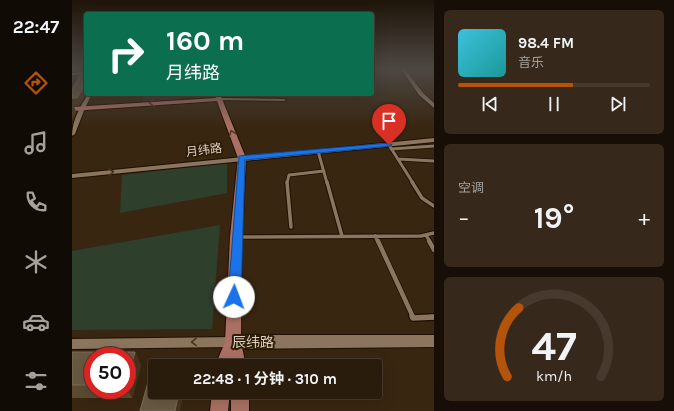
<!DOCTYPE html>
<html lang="zh">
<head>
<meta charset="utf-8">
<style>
  body { margin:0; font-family:Karla,"Noto Sans SC",sans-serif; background:#36291b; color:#f1f3f6; height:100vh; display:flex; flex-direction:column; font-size:15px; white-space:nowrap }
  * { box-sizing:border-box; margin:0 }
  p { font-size:13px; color:#a5a19d }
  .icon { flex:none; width:22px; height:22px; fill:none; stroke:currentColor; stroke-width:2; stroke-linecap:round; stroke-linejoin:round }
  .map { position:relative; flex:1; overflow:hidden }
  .sheet { display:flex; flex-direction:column; gap:10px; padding:10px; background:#170f07; width:240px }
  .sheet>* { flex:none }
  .top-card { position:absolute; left:12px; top:12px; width:290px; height:84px; border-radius:4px; box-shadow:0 4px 16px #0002,0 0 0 1px #463a2e; background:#0b6e4f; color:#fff; overflow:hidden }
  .speed { position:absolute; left:12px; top:347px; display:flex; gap:8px; font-size:20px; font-weight:700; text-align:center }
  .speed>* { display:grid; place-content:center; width:52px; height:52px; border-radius:50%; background:#2a1c0d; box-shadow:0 4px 16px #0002,0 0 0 1px #463a2e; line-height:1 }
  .speed .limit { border:6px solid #d22; background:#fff; color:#111 }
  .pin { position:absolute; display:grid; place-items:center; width:34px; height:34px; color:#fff; margin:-41px -17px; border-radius:50% 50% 50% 0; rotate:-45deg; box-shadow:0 0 4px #0007 }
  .pin .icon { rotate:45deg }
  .me { position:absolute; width:44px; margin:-22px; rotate:2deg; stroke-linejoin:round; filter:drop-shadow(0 0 3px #0008) }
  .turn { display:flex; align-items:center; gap:14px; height:84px; padding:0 16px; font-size:18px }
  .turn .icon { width:52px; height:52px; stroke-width:2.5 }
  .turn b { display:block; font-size:28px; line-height:34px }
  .big { font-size:30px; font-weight:700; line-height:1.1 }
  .sheet .widget { flex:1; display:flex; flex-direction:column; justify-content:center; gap:6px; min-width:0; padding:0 14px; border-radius:6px; background:#36291b }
  .sheet .dial { align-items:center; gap:0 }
  .dial svg { height:104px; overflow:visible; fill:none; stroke:#463a2e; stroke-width:7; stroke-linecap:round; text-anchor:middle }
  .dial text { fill:#f1f3f6; stroke:none }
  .song { display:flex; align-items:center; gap:12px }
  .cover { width:48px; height:48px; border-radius:6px; background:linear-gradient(135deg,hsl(190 70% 55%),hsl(180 70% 35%)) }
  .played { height:4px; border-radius:2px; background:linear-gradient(90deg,#b45309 60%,#463a2e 60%) }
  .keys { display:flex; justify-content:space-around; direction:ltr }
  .heat { display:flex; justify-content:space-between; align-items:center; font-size:22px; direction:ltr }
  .trip { position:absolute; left:76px; top:359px; width:234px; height:40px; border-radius:4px; background:#2a1c0d; box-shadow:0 4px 16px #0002,0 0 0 1px #463a2e; font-weight:700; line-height:40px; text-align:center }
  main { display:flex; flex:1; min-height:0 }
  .tab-bar { display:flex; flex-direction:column; width:72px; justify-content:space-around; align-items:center; background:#110b05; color:#a5a19d }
  .tab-bar .icon { width:28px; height:28px }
  .tab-bar .selected { color:#b45309 }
  .tab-bar b { font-size:18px; color:#f1f3f6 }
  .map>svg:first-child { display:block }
  .education { fill:#3f2e24 }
  .green { fill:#2e3f2c }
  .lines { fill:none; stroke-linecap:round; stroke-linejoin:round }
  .service-far3-casing { stroke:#1f0f00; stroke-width:4.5 }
  .service-far2-casing { stroke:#1f0f00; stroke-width:5.5 }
  .service-far1-casing { stroke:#1f0f00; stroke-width:6 }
  .service-casing { stroke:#1f0f00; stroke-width:8 }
  .minor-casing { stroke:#1f0f00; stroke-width:2 }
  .tertiary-casing { stroke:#1f0f00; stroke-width:2 }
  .secondary-casing { stroke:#1f0f00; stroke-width:2 }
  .service-far3 { stroke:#8b755e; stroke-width:3 }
  .service-far2 { stroke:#8b755e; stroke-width:3.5 }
  .service-far1 { stroke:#8b755e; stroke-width:4.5 }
  .service { stroke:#8b755e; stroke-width:5.5 }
  .minor { fill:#8b755e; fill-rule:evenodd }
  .tertiary { fill:#8b755e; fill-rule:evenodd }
  .secondary { fill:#a97063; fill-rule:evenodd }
  .wall { fill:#5b4b32; fill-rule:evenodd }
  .shaded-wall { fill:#47361e }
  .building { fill:#685942; stroke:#7a6c56 }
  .oneway { stroke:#533623 }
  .oneway2 { stroke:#45331d }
  .route { fill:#1a73e8; stroke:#114b97 }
  .labels { text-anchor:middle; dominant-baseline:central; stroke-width:4; stroke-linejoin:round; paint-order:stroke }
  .street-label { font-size:12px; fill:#dbcfc3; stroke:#2e1d07 }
  .near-street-label { font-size:14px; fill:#dbcfc3; stroke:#2e1d07 }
</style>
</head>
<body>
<main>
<nav class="tab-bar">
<b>22:47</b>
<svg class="icon selected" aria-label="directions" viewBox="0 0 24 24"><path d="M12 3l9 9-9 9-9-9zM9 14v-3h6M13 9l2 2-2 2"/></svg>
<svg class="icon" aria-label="music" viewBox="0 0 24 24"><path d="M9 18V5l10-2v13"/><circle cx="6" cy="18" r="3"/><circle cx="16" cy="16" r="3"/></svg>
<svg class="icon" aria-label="phone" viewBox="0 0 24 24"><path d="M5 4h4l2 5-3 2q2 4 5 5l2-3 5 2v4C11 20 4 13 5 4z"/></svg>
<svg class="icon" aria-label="climate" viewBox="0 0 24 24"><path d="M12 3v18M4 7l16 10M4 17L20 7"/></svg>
<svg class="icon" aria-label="car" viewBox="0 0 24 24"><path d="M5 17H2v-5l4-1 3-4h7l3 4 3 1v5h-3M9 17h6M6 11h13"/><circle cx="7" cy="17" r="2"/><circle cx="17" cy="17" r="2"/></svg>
<svg class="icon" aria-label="filters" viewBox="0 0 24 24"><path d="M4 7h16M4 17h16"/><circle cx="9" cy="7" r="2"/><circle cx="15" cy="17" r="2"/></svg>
</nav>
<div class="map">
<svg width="362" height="411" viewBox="0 0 362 411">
  <rect width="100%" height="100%" fill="#382611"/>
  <path class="education" d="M 72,94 L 108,94 L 109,99 L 71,102 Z"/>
  <path class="green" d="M 155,163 L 155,193 L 48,213 L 50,175 Z
    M 148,225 L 140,329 L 0,330 L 0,251 Z"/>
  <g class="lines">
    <g class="service-far3-casing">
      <path id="service-far3" d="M 317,145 L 341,183
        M 319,149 L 362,146
        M 246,151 L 255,183
        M 326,159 L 362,161
        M 215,183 L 217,175 L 252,171"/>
    </g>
    <g class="service-far2-casing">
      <path id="service-far2" d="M 215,182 L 219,227
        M 255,182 L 270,236
        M 340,182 L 350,198 L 362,206
        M 354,235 L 358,242
        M 303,236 L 306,242
        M 166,237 L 349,236 L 362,233"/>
    </g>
    <g class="service-far1-casing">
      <path id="service-far1" d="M 306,241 L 341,317
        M 357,241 L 362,250
        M 359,317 L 362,317"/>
    </g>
    <g class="service-casing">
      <path id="service" d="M 340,316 L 341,318 L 362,317"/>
    </g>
    <g class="minor-casing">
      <path id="minor" d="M 147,98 L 212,99 L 214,100 L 212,101 L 146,100 L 146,98 Z
        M 161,337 L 165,338 L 166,342 L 165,346 L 161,347 L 0,349 L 0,339 Z"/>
    </g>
    <g class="tertiary-casing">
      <path id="tertiary" d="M 329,69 L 333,69 L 351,93 L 362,103 L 362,108 L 347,95 Z
        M 14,72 L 14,74 L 0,75 L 0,73 Z
        M 16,94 L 20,94 L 13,108 L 3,134 L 0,136 C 0,120 8,107 16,94 Z
        M 362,138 L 362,142 L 0,178 L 0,174 Z
        M 161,335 L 362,335 L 362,347 L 161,349 L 156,347 L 154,342 L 156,337 Z"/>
    </g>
    <g class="secondary-casing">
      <path id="secondary" d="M 142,94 L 148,94 L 174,158 L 170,237 L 169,342 L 174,366 L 143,366 L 153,342 L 158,237 L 166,158 L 145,101 L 0,111 L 0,107 L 144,98 Z
        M 140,392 L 158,392 L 156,411 L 138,411 Z
        M 159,392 L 177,392 L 177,411 L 159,411 Z"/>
    </g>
    <use href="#service-far3" class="service-far3"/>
    <use href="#service-far2" class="service-far2"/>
    <use href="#service-far1" class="service-far1"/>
    <use href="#service" class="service"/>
    <use href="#minor" class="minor"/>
    <use href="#tertiary" class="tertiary"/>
    <use href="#secondary" class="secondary"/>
  </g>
  <path class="wall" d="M 0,352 L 63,352 L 69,366 L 60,398 L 0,398 ZM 21,356 L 55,356 L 55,390 L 21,390 Z"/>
  <path class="shaded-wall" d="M 0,69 L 3,69 L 2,71 L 0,72 Z
    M 14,83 L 14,93 L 8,105 L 2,106 L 4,112 L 0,120 L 0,98 Z
    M 63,352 L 69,366 L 60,398 L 55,388 L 55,379 Z
    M 107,392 L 112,392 L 108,411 L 103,411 Z"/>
  <path class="building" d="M 12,69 L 14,69 L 14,83 L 5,98 L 0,98 L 0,89 Z
    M 0,352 L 63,352 L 55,379 L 55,356 L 21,356 L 21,385 L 0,385 Z
    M 79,371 L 83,371 L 83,392 L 107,392 L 103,411 L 68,411 Z"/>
  <defs><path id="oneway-chevron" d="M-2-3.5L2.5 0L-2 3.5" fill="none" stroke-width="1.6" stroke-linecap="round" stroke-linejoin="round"/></defs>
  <g class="oneway">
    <use href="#oneway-chevron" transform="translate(80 103) rotate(176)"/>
    <use href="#oneway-chevron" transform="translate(160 133) rotate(-111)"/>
  </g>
  <g class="oneway2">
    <use href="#oneway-chevron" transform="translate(39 172) rotate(-6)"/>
    <use href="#oneway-chevron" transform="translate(122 342) rotate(179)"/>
  </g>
  <linearGradient id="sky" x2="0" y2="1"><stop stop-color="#1f1509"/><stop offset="0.54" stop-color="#4d4743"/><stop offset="1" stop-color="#4d4743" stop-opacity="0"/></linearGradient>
  <rect width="362" height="127" fill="url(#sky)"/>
  <path class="route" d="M 317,143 L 320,145 L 319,146 L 173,160 L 169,297 L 167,301 L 162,302 L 158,301 L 156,297 L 167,156 Z"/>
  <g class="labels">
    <g class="street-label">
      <text transform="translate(132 150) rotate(-7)">月纬路</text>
    </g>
    <g class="near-street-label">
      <text x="181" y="342">辰纬路</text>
    </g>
  </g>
</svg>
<div class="speed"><div class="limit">50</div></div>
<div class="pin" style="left:317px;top:145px;background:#d93025"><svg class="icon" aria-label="arrive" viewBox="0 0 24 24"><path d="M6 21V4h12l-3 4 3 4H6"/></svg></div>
<svg class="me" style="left:162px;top:297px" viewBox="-20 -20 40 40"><circle r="19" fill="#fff"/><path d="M0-13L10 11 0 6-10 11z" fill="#1a73e8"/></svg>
<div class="trip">22:48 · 1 分钟 · 310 m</div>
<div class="top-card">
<div class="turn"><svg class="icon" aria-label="right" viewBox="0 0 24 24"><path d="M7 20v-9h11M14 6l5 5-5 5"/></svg><div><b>160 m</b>月纬路</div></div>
</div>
</div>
<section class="sheet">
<div class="widget">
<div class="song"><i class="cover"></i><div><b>98.4 FM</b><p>音乐</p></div></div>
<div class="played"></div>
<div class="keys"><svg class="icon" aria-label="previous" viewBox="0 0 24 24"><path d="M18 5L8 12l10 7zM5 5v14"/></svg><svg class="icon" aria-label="pause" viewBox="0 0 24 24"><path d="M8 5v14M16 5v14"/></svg><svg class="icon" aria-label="next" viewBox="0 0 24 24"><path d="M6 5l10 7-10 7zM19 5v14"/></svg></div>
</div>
<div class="widget"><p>空调</p>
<div class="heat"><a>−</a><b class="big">19°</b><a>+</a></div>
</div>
<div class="widget dial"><svg viewBox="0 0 100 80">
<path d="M14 69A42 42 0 1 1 86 69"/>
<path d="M14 69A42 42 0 0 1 23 16" stroke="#b45309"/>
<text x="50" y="56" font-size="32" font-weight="700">47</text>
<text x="50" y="72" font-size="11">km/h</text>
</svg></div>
</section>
</main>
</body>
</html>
